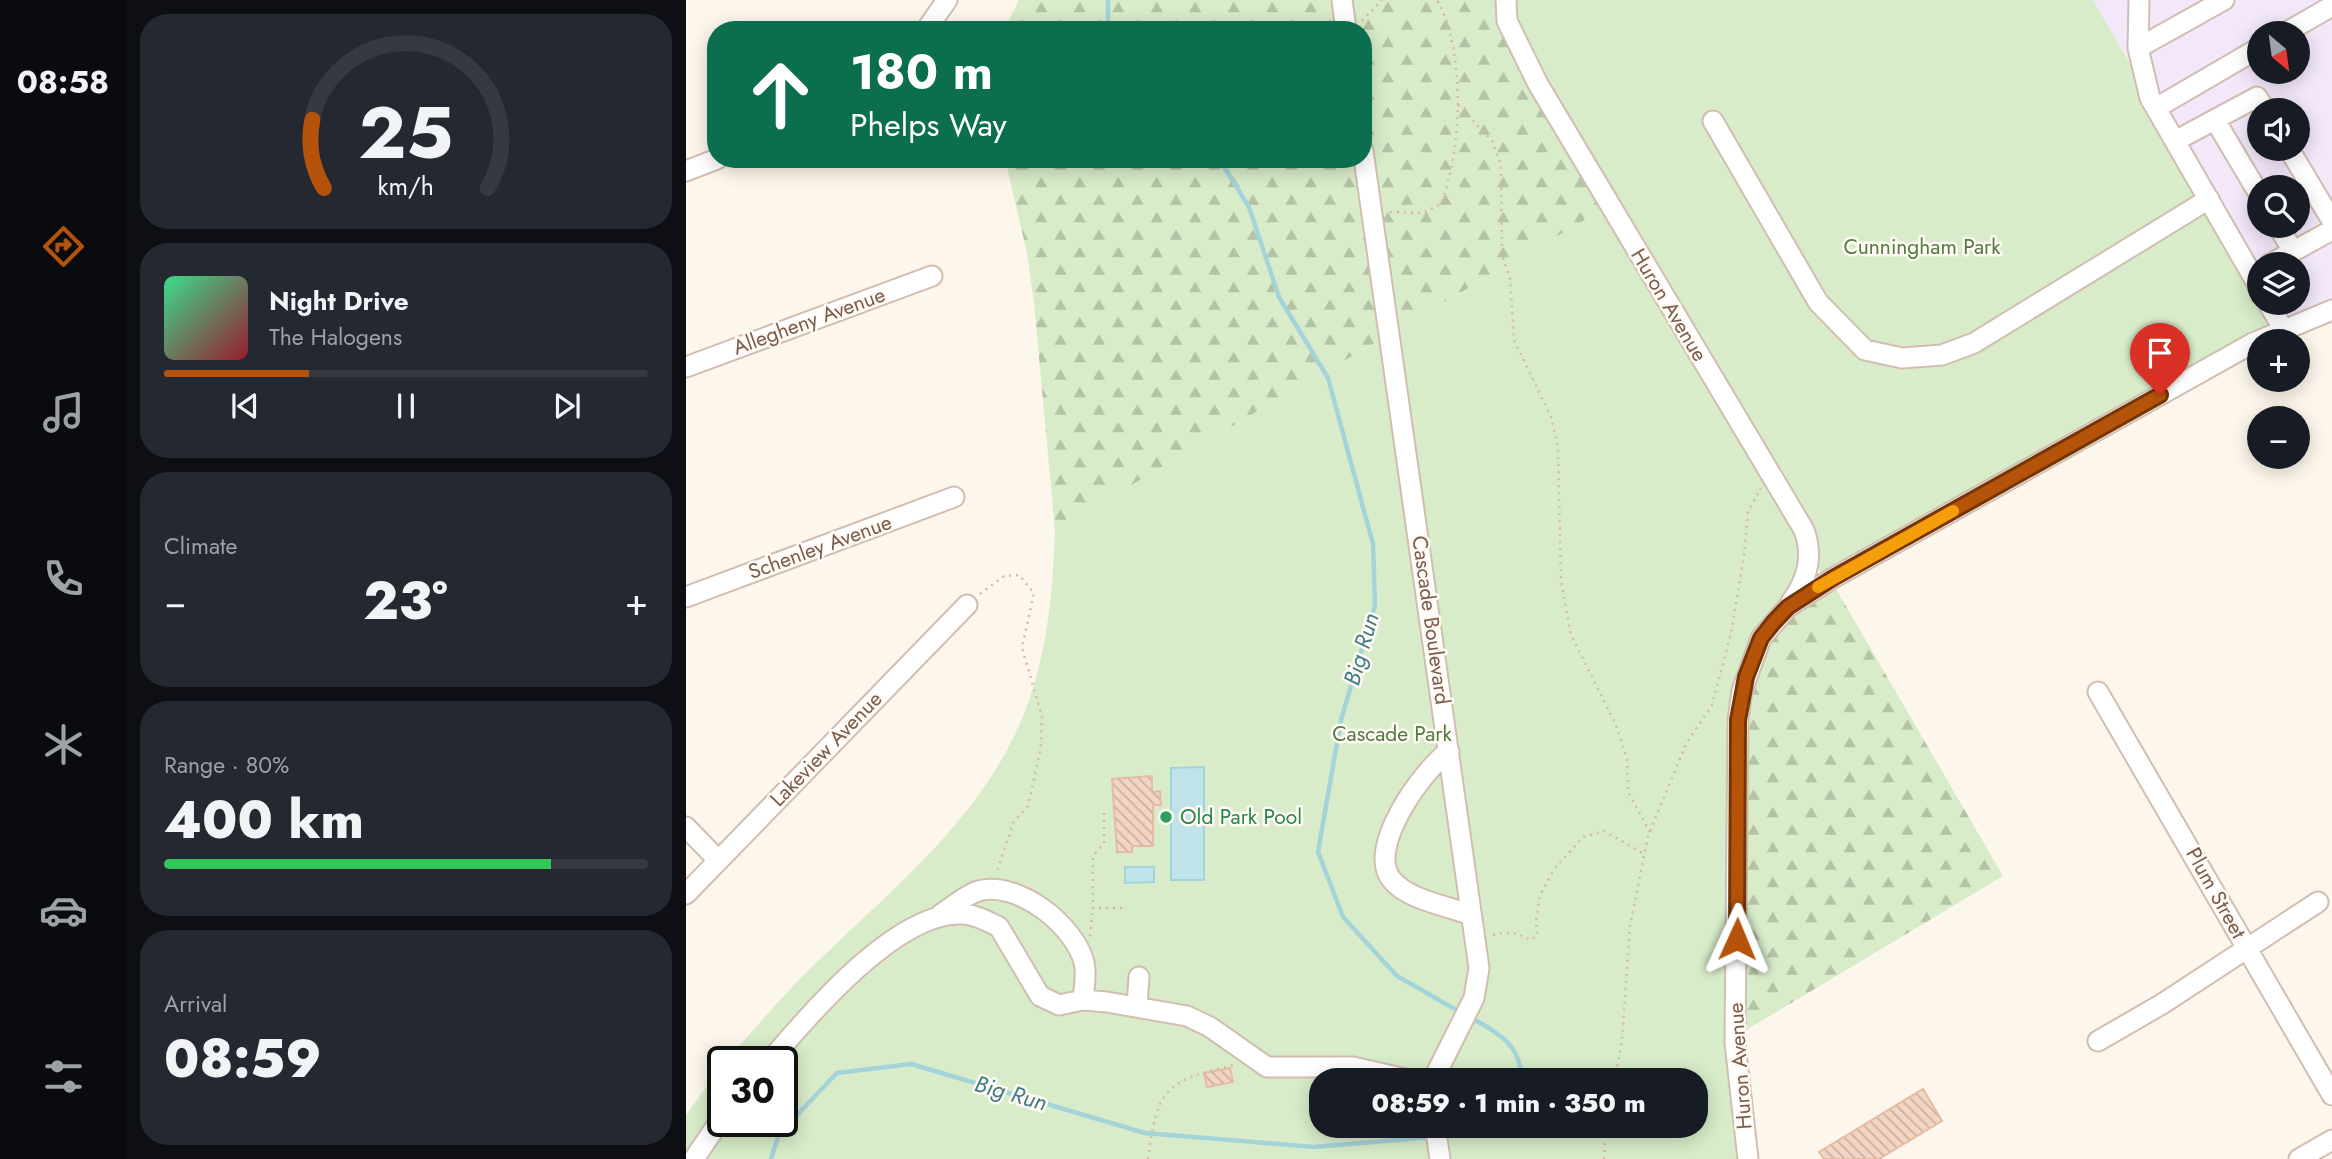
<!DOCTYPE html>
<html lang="en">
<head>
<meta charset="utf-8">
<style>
  body { margin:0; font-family:Jost,sans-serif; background:#242831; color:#f1f3f6; height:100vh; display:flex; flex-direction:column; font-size:26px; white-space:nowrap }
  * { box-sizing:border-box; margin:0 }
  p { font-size:23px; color:#9ea1a6 }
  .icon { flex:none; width:38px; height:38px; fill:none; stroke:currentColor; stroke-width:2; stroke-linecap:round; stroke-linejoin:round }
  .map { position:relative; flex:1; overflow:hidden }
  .sheet { display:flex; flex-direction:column; gap:14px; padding:14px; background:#0d0f14; width:560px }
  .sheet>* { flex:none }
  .guide { position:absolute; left:21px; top:21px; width:665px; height:147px; border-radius:28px; box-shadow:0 4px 18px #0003; background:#0b6e4f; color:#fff; overflow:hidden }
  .needle { width:46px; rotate:151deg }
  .tools { position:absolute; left:1561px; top:21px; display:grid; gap:14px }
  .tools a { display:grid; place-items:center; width:63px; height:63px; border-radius:50%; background:#171b24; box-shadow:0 4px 18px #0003; font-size:35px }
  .speed { position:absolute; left:21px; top:1046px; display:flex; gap:14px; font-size:35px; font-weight:700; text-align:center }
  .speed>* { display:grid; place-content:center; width:91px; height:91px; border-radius:50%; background:#171b24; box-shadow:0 4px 18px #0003; line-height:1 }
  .speed .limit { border:4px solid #111; border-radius:10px; background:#fff; color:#111 }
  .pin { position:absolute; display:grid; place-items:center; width:60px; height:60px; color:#fff; margin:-72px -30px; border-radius:50% 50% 50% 0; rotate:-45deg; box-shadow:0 0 7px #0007 }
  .pin .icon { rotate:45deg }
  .me { position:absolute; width:77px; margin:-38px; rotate:1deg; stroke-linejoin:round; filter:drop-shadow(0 0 5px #0008) }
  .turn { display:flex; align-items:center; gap:24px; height:147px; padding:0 28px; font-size:32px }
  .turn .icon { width:91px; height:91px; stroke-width:2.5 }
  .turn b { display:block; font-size:49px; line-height:60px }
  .big { font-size:52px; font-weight:800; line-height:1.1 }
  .sheet .tile { flex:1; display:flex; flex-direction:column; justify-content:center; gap:10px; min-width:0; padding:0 24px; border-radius:28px; background:#242831 }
  .sheet .dial { align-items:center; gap:0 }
  .dial svg { height:182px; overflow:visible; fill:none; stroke:#363941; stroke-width:7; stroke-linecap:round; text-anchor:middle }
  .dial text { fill:#f1f3f6; stroke:none }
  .song { display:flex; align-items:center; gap:21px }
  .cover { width:84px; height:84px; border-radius:10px; background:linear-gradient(135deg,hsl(150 70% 55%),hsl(350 70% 35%)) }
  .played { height:7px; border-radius:4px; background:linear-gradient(90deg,#b45309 30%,#363941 30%) }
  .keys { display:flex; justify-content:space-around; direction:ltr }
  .heat { display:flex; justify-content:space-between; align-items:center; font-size:38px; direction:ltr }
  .charge { height:10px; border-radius:5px; background:linear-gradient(90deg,#34c759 80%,#363941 0) }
  .trip { position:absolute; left:623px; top:1068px; width:399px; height:70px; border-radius:28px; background:#171b24; box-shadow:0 4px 18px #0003; font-weight:800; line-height:70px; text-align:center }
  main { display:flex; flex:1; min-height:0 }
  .menu { display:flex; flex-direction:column; width:126px; justify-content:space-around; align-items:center; background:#090b0e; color:#9ea1a6 }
  .menu .icon { width:49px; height:49px }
  .menu .on { color:#b45309 }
  .menu b { font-size:32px; color:#f1f3f6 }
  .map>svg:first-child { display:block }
  .education { fill:#f3e8fa; fill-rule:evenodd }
  .forest { fill:url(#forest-firs) }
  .green { fill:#d8ecc9; fill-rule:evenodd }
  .water { fill:#bfe3e8; stroke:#a5d3da; stroke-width:2 }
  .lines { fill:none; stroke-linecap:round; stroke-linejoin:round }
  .stream { stroke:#a5d3da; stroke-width:4.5 }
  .building { fill:url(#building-back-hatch); stroke:#e6bba3; stroke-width:2 }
  .minor-casing { stroke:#d1beb0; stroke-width:23 }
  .path { stroke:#d9b8a5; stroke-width:2.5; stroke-dasharray:2 5; stroke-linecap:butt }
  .minor { stroke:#fff; stroke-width:19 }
  .route-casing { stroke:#753606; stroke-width:18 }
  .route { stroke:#b45309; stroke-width:12 }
  .slow { stroke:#f59e0b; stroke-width:12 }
  .leisure-dot { fill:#2e9e5b; stroke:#fffaf3; stroke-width:2.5 }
  .labels { text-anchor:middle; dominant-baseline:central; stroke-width:5; stroke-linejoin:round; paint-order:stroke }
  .park-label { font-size:21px; fill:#537a41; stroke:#fffaf3 }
  .street-label { font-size:21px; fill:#7a5c4d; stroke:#fffaf3 }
  .leisure-label { font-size:21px; fill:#27864d; stroke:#fffaf3; text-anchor:start }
  .water-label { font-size:23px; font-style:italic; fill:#437c86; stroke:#fffaf3 }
</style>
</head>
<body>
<main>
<nav class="menu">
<b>08:58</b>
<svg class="icon on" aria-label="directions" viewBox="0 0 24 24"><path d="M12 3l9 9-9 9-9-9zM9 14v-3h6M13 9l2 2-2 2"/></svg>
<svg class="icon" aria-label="music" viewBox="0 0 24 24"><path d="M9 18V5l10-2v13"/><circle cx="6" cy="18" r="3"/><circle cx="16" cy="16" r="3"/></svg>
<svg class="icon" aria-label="phone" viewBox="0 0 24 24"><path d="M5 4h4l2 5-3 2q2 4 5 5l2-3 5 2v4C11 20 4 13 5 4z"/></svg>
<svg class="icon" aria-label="climate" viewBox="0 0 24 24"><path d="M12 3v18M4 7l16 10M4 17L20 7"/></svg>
<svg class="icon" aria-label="car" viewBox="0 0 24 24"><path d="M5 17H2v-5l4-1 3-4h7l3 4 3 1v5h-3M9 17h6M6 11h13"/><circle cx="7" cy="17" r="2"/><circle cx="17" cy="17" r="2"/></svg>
<svg class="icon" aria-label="filters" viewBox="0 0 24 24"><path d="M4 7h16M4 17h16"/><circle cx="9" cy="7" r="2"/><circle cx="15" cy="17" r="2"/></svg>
</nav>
<section class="sheet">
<div class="tile dial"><svg viewBox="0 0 100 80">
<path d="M14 69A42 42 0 1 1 86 69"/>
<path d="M14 69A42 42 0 0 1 9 39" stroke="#b45309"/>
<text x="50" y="56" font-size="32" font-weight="700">25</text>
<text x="50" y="72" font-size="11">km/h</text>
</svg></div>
<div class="tile">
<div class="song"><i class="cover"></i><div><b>Night Drive</b><p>The Halogens</p></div></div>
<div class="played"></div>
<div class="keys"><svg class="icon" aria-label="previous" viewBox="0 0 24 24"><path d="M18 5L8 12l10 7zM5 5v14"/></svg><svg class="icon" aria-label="pause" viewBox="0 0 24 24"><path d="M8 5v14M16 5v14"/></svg><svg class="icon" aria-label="next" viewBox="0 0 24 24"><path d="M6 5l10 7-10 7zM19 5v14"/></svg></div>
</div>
<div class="tile"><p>Climate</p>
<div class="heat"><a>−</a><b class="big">23°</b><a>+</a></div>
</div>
<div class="tile"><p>Range · 80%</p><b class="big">400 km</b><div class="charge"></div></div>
<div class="tile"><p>Arrival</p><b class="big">08:59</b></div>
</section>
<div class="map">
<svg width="1646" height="1159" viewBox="0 0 1646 1159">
  <defs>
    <pattern id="forest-firs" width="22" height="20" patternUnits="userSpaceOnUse" patternTransform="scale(1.75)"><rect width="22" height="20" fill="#d8ecc9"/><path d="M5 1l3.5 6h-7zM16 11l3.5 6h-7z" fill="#b4c2a5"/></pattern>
    <pattern id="building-back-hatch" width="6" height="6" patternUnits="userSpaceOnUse" patternTransform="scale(1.75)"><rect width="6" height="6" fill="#f3d5c3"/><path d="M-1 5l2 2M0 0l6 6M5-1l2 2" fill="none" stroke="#cab0a1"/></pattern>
  </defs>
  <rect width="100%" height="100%" fill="#fdf6ec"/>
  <path class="education" d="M 1407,0 L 1646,0 L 1646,310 L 1599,332 L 1582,303 L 1612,303 L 1612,264 L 1573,264 L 1573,287 ZM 1573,33 L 1612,33 L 1612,72 L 1573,72 ZM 1573,110 L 1612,110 L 1612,149 L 1573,149 ZM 1573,187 L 1612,187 L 1612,226 L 1573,226 Z"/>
  <path class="forest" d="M 333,0 L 820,0 L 923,206 L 369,530 L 348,303 L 341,253 L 319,159 L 677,159 L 677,30 L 318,30 Z
    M 1146,582 L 1317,876 L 1047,1038 L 1052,720 L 1075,638 Z"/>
  <path class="green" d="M 820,0 L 1407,0 L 1573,287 L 1573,303 L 1599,332 L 1137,575 L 1126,561 L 1064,663 L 1051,916 L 1062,1159 L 0,1159 L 0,1115 L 37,1064 L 37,1122 L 96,1122 L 96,1062 L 39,1062 C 62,1036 85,1009 110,983 C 199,892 308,816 347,688 C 363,636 367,585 369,530 L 923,206 ZM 635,1080 L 1010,1080 L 1010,1125 L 635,1125 Z"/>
  <path class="water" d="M 518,767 L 518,880 L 485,880 L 485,768 Z
    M 439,867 L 468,867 L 468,882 L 439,883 Z"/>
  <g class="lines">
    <path class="stream" d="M 422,30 L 422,0
      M 529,159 L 535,162 L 563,207 L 593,297 L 642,378 L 687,544 L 689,605 L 655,720 L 632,852 L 657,917 L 711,976 L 774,1012
      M 785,1018 C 814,1034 834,1044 836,1080
      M 755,1136 L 811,1131 L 813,1125
      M 85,1159 L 93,1134 L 151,1073 L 225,1064 L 459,1133 L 628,1147 L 746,1137"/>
  </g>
  <path class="building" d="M 466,776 L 466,792 L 474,791 L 475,805 L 467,805 L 467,846 L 446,846 L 446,852 L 431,852 L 426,779 Z
    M 544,1068 L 547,1082 L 521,1087 L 518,1073 Z
    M 1237,1089 L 1256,1121 L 1193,1159 L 1138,1159 L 1133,1152 Z"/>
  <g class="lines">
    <g class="minor-casing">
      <path id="minor" d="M 656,0 L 660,30
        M 820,0 L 821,21 L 852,84 L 1118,530 C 1128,557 1121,580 1105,602
        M 1453,0 L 1452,48 L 1464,98 L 1573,287
        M 240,30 L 261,0
        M 1599,33 L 1646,6
        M 1452,48 L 1538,0
        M 1470,108 L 1573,48
        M 1529,120 L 1573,194
        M 1027,121 L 1132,302 L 1179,350 L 1216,358 L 1256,355 L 1288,343 L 1523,199
        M 1489,141 L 1571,97 L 1579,110
        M 1603,149 L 1646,221
        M 677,151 L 793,968 L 788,998 L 747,1080
        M 0,171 L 31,159
        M 1592,226 L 1607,251
        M 1584,264 L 1646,230
        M 1582,303 L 1599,332
        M 0,367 L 246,276
        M 0,597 L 268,497
        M 1412,692 L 1646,1095
        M 763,751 C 737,770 679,849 706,880 C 722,900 762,906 785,915
        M 0,827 L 32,860
        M 0,894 L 281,605
        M 255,914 C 266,907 280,895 292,891 C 332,880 388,925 398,962 C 401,974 398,988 397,1000
        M 451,1005 L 453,977
        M 1412,1041 L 1476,1004 L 1632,902
        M 83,1062 C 122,1016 211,910 277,914 C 290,915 301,921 313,927 L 354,996 L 373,1005 L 397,1000 L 421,1002 L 501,1016 L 524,1027 L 581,1067 L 667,1067 L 724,1080
        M 749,1125 L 754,1159
        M 8,1159 L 37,1116
        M 1062,1159 L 1049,1043 L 1052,720 L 1056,691 L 1075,638 L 1102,607 L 1147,578 L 1567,343 L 1646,310
        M 1613,1159 L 1646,1140"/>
    </g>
    <path class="path" d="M 676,21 L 696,0
      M 772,105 L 806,141 L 815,165 L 816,255 L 824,279 L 828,340 L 865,417 L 872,448 L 875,580 L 885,635 L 930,725 L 941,759 L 942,792 L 964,832
      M 704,212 L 737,213 L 755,204 C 776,150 780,51 751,0
      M 294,594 L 318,576 L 333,575 L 348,593 L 336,648 L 356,716 L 355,747 L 342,806 L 328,821 L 310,874
      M 418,813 L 418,843 L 407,856 L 407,908 L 437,908
      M 807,935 C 821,931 831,932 844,940 L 851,936 L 850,920 L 854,895 L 869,868 L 897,837 L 918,831 L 958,854
      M 404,936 L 407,908
      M 929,1080 L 936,1040 L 944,926 L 962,836 L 1000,744 L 1026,705 L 1045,633 L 1058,556 L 1062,512 L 1075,488
      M 462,1159 C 471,1090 478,1081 547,1065
      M 918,1159 L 920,1125"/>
    <use href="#minor" class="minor"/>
  </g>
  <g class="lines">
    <g class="route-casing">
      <path id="route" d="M 1051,939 L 1052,720 L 1060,677 L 1075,638 L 1087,623 L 1102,607 L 1147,578 L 1474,395"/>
    </g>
    <use href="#route" class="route"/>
    <path class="slow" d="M 1132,587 L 1267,511"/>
  </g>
  <circle class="leisure-dot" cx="480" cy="817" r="7"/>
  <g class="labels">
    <g class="park-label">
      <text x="1236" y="247">Cunningham Park</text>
      <text x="706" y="734">Cascade Park</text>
    </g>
    <g class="street-label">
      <text transform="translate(983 305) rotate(59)">Huron Avenue</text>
      <text transform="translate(123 321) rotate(-20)">Allegheny Avenue</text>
      <text transform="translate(134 547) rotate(-20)">Schenley Avenue</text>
      <text transform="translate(745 620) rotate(82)">Cascade Boulevard</text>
      <text transform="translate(140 749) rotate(-46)">Lakeview Avenue</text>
      <text transform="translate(1530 893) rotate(61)">Plum Street</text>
      <text transform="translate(1054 1066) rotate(-94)">Huron Avenue</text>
    </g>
    <g class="leisure-label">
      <text x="494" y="817">Old Park Pool</text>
    </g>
    <g class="water-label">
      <text transform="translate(675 649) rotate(-74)">Big Run</text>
      <text transform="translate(325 1093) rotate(16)">Big Run</text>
    </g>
  </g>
</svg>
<div class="tools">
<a><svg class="needle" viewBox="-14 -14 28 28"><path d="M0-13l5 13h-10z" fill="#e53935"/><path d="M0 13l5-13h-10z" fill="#9ea1a6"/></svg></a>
<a><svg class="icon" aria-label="sound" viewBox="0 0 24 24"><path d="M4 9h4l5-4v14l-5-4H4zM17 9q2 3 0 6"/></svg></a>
<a><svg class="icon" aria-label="search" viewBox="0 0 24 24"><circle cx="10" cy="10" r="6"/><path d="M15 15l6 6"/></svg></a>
<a><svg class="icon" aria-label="layers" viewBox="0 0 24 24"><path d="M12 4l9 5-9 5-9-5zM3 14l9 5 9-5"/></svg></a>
<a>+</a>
<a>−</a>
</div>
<div class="speed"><div class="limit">30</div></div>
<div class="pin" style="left:1474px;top:395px;background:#d93025"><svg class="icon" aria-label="arrive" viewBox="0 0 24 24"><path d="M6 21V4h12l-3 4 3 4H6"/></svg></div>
<svg class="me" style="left:1051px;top:939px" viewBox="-20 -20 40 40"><path d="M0-17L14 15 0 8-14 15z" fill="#b45309" stroke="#fff" stroke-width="4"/></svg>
<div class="trip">08:59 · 1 min · 350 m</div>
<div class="guide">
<div class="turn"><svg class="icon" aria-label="ahead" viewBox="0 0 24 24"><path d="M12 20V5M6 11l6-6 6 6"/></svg><div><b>180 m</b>Phelps Way</div></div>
</div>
</div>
</main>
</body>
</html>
